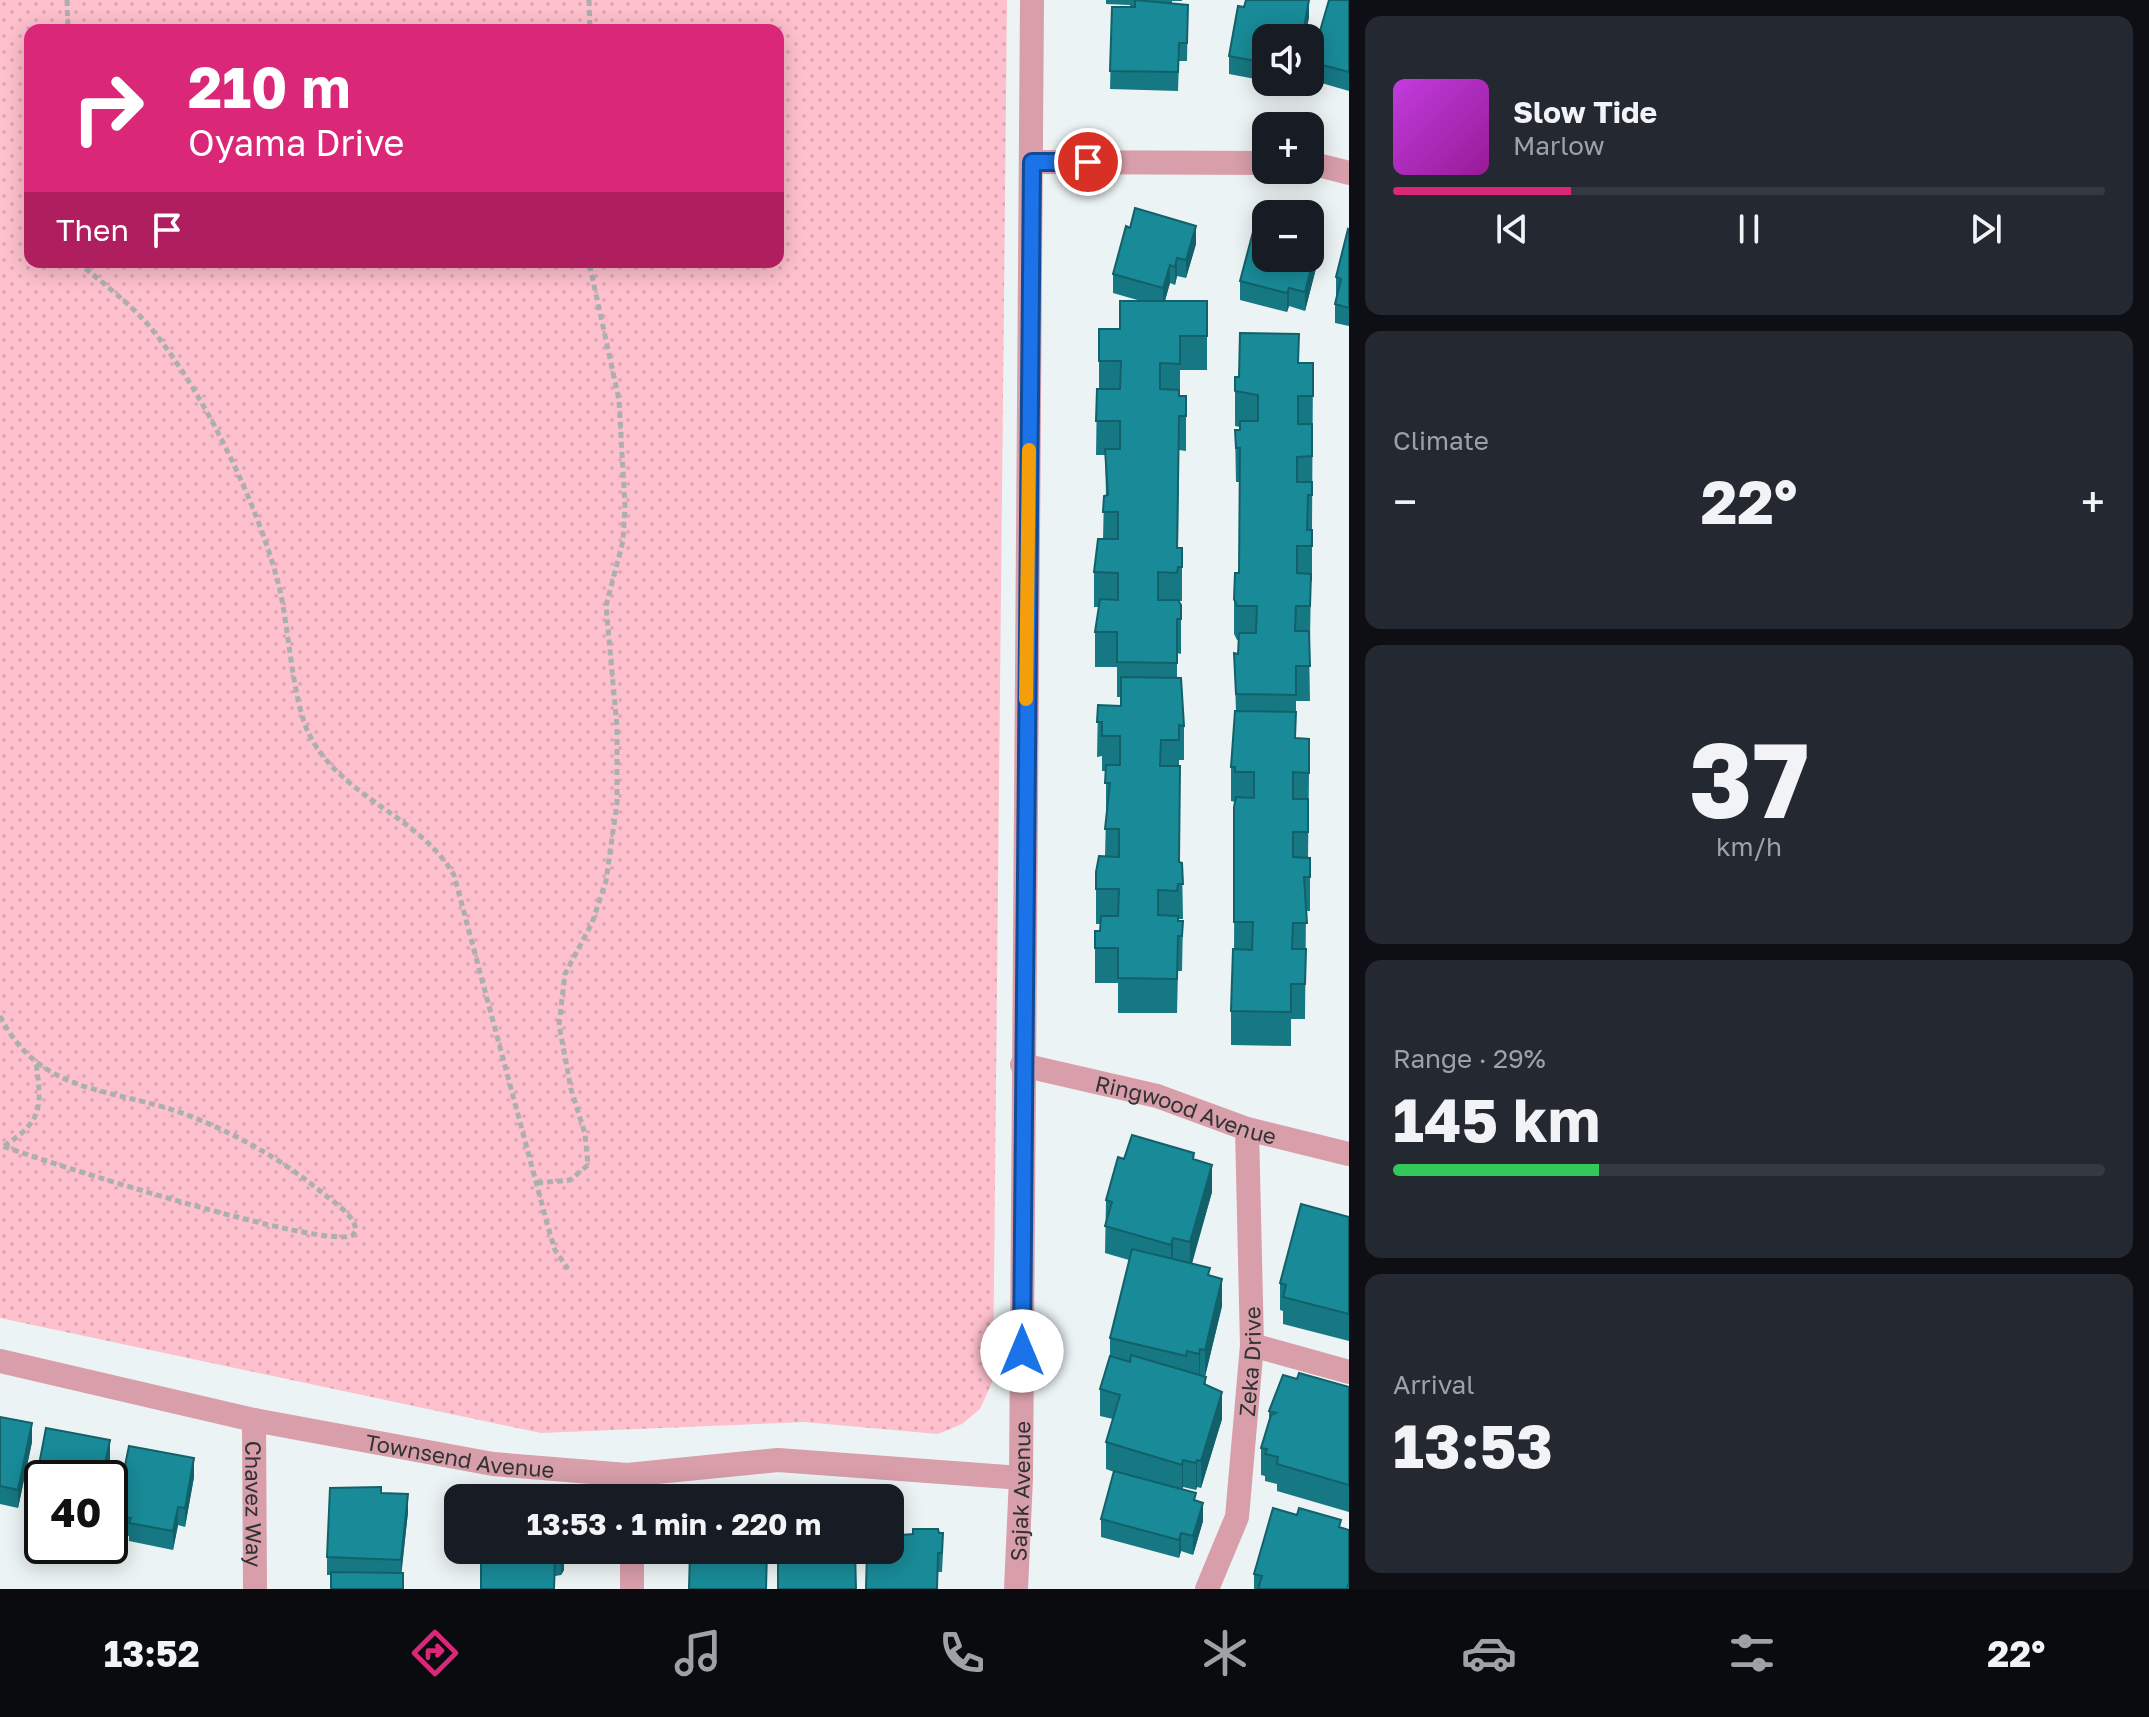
<!DOCTYPE html>
<html lang="en">
<head>
<meta charset="utf-8">
<style>
  body { margin:0; font-family:"Golos Text",sans-serif; background:#242831; color:#f1f3f6; height:100vh; display:flex; flex-direction:column; font-size:30px; white-space:nowrap }
  * { box-sizing:border-box; margin:0 }
  p { font-size:26px; color:#9ea1a6 }
  .icon { flex:none; width:44px; height:44px; fill:none; stroke:currentColor; stroke-width:2; stroke-linecap:round; stroke-linejoin:round }
  .map { position:relative; flex:1; overflow:hidden }
  .details { display:flex; flex-direction:column; gap:16px; padding:16px; background:#0d0f14; width:800px }
  .details>* { flex:none }
  .hud { position:absolute; left:24px; top:24px; width:760px; height:244px; border-radius:16px; box-shadow:0 4px 20px #0003; background:#db2777; color:#fff; overflow:hidden }
  .tools { position:absolute; left:1252px; top:24px; display:grid; gap:16px }
  .tools a { display:grid; place-items:center; width:72px; height:72px; border-radius:16px; background:#171b24; box-shadow:0 4px 20px #0003; font-size:40px }
  .speed { position:absolute; left:24px; top:1460px; display:flex; gap:16px; font-size:40px; font-weight:700; text-align:center }
  .speed>* { display:grid; place-content:center; width:104px; height:104px; border-radius:50%; background:#171b24; box-shadow:0 4px 20px #0003; line-height:1 }
  .speed .limit { border:4px solid #111; border-radius:12px; background:#fff; color:#111 }
  .pin { position:absolute; display:grid; place-items:center; width:68px; height:68px; color:#fff; margin:-34px; border:4px solid #fff; border-radius:50%; box-shadow:0 2px 8px #0007 }
  .me { position:absolute; width:88px; margin:-44px; rotate:0deg; stroke-linejoin:round; filter:drop-shadow(0 0 6px #0008) }
  .turn { display:flex; align-items:center; gap:28px; height:168px; padding:0 32px; font-size:36px }
  .turn .icon { width:104px; height:104px; stroke-width:2.5 }
  .turn b { display:block; font-size:56px; line-height:68px }
  .then { display:flex; align-items:center; height:76px; padding:0 32px; background:#0003; gap:16px; font-size:30px }
  .big { font-size:60px; font-weight:700; line-height:1.1 }
  .details .tile { flex:1; display:flex; flex-direction:column; justify-content:center; gap:12px; min-width:0; padding:0 28px; border-radius:16px; background:#242831 }
  .details .dial { align-items:center; gap:0 }
  .dial b { font-size:104px; line-height:1 }
  .song { display:flex; align-items:center; gap:24px }
  .cover { width:96px; height:96px; border-radius:12px; background:linear-gradient(135deg,hsl(290 70% 55%),hsl(300 70% 35%)) }
  .played { height:8px; border-radius:4px; background:linear-gradient(90deg,#db2777 25%,#363941 25%) }
  .keys { display:flex; justify-content:space-around; direction:ltr }
  .heat { display:flex; justify-content:space-between; align-items:center; font-size:44px; direction:ltr }
  .charge { height:12px; border-radius:6px; background:linear-gradient(90deg,#34c759 29%,#363941 0) }
  .trip { position:absolute; left:444px; top:1484px; width:460px; height:80px; border-radius:16px; background:#171b24; box-shadow:0 4px 20px #0003; font-weight:700; line-height:80px; text-align:center }
  .dock { display:flex; height:128px; justify-content:space-around; align-items:center; background:#090b0e; color:#9ea1a6 }
  .dock .icon { width:56px; height:56px }
  .dock .current { color:#db2777 }
  .dock b { font-size:36px; color:#f1f3f6 }
  main { display:flex; flex:1; min-height:0 }
  .map>svg:first-child { display:block }
  .green { fill:url(#green-dots); fill-rule:evenodd }
  .lines { fill:none; stroke-linecap:round; stroke-linejoin:round }
  .path { stroke:#aab0b0; stroke-width:5; stroke-dasharray:6 4; stroke-linecap:butt }
  .minor { stroke:#d89eaa; stroke-width:24 }
  .wall { fill:#167883 }
  .shaded-wall { fill:#12616a }
  .building { fill:#198b98; stroke:#12616a; stroke-width:2 }
  .route-casing { stroke:#114b97; stroke-width:20 }
  .route { stroke:#1a73e8; stroke-width:14 }
  .slow { stroke:#f59e0b; stroke-width:14 }
  .labels { text-anchor:middle; dominant-baseline:central; stroke-width:7; stroke-linejoin:round; paint-order:stroke }
  .street-label { font-size:22px; fill:#303333; stroke:#fdffff }
</style>
</head>
<body>
<main>
<div class="map">
<svg width="1349" height="1589" viewBox="0 0 1349 1589">
  <defs>
    <pattern id="green-dots" width="8" height="8" patternUnits="userSpaceOnUse" patternTransform="scale(2)"><rect width="8" height="8" fill="#fdc0cc"/><path d="M2 2h.1M6 6h.1" fill="none" stroke="#d9a5b0" stroke-width="1.8" stroke-linecap="round"/></pattern>
  </defs>
  <rect width="100%" height="100%" fill="#ecf3f4"/>
  <path class="green" d="M 0,0 L 1007,0 L 993,1380 L 980,1409 L 962,1424 L 938,1434 L 804,1422 L 541,1433 L 0,1318 ZM 30,30 L 778,30 L 778,262 L 30,262 Z"/>
  <g class="lines">
    <path class="path" d="M 67,0 L 68,30
      M 589,0 L 590,30
      M 78,262 C 102,283 130,303 150,327 C 204,392 258,504 279,586 C 289,627 292,700 309,734 C 341,798 419,815 454,875 L 548,1227 L 555,1250 L 568,1269
      M 0,1016 C 37,1090 102,1088 170,1109 C 225,1127 281,1158 325,1195 C 336,1204 354,1215 356,1230 L 353,1235 C 326,1251 44,1162 0,1145
      M 4,1146 C 43,1121 42,1106 36,1063
      M 537,1183 L 570,1180 L 588,1165 L 585,1134 L 571,1089 L 559,1025 L 565,974 L 592,923 L 606,881 L 617,803 L 617,727 L 606,606 L 623,541 L 625,506 L 619,400 L 589,262"/>
    <g class="minor">
      <path d="M 1032,162 L 1266,163"/>
      <path d="M 1310,163 L 1349,173"/>
      <path id="s1" d="M 1022,1065 L 1157,1096 L 1247,1129 L 1349,1154"/>
      <path d="M 1252,1345 L 1349,1372"/>
      <path id="s2" d="M 0,1361 L 254,1420 L 493,1464 L 627,1475 L 778,1460 L 1021,1478"/>
      <path id="s3" d="M 254,1420 L 255,1589"/>
      <path d="M 632,1550 L 632,1589"/>
      <path id="s4" d="M 1016,1589 L 1021,1478 L 1032,0"/>
      <path id="s5" d="M 1207,1589 L 1237,1517 L 1252,1345 L 1247,1129"/>
    </g>
  </g>
  <path class="wall" d="M 1106,0 L 1182,0 L 1182,1 L 1172,1 L 1172,3 L 1188,5 L 1187,61 L 1179,61 L 1178,91 L 1110,89 L 1112,7 L 1130,7 L 1130,5 L 1106,4 Z
    M 1349,0 L 1349,91 L 1311,80 L 1311,62 Z
    M 1244,7 L 1309,18 L 1266,38 L 1266,81 L 1229,74 L 1229,56 Z
    M 1271,82 L 1297,82 L 1296,87 Z
    M 1349,230 L 1349,326 L 1335,323 L 1335,304 L 1337,296 L 1336,296 L 1336,277 Z
    M 1196,244 L 1186,278 L 1177,276 L 1175,285 L 1170,283 L 1165,301 L 1207,301 L 1207,370 L 1180,370 L 1180,396 L 1186,396 L 1186,451 L 1179,450 L 1178,548 L 1182,548 L 1182,601 L 1179,601 L 1181,605 L 1181,654 L 1177,653 L 1177,678 L 1184,726 L 1184,760 L 1179,760 L 1179,862 L 1182,863 L 1183,919 L 1178,919 L 1178,921 L 1183,921 L 1182,971 L 1178,971 L 1177,1013 L 1118,1013 L 1118,983 L 1095,983 L 1095,931 L 1100,931 L 1100,924 L 1096,924 L 1096,872 L 1105,856 L 1106,817 L 1106,771 L 1102,771 L 1102,756 L 1097,757 L 1098,705 L 1121,706 L 1121,697 L 1117,697 L 1117,667 L 1095,667 L 1095,632 L 1099,607 L 1094,607 L 1094,572 L 1103,539 L 1104,496 L 1106,496 L 1105,455 L 1096,455 L 1097,389 L 1099,389 L 1099,329 L 1120,329 L 1141,301 L 1113,293 L 1113,274 Z
    M 1321,249 L 1305,311 L 1289,306 L 1287,312 L 1240,300 L 1240,281 Z
    M 1299,363 L 1313,363 L 1312,530 L 1308,529 L 1312,530 L 1312,581 L 1311,581 L 1310,640 L 1309,640 L 1310,701 L 1296,701 L 1296,738 L 1309,774 L 1308,858 L 1310,858 L 1310,911 L 1306,911 L 1305,1019 L 1291,1019 L 1291,1046 L 1231,1045 L 1231,1011 L 1234,949 L 1235,802 L 1231,801 L 1231,767 L 1236,711 L 1234,653 L 1238,654 L 1239,640 L 1237,640 L 1234,634 L 1234,599 L 1239,573 L 1240,482 L 1236,482 L 1235,430 L 1240,430 L 1240,427 L 1235,426 L 1235,391 Z
    M 1124,1159 L 1194,1160 L 1212,1192 L 1192,1264 L 1210,1276 L 1222,1306 L 1205,1376 L 1206,1385 L 1222,1419 L 1201,1488 L 1197,1487 L 1196,1490 L 1183,1487 L 1182,1489 L 1196,1500 L 1203,1521 L 1193,1555 L 1181,1551 L 1179,1558 L 1101,1537 L 1101,1519 L 1114,1472 L 1106,1469 L 1106,1442 L 1113,1419 L 1100,1416 L 1100,1389 L 1110,1356 L 1110,1338 L 1129,1260 L 1105,1253 L 1106,1200 Z
    M 1349,1217 L 1349,1341 L 1283,1324 L 1283,1311 L 1280,1310 L 1280,1283 Z
    M 1297,1379 L 1349,1387 L 1349,1512 L 1277,1491 L 1277,1484 L 1265,1481 L 1265,1476 L 1261,1475 L 1261,1448 L 1269,1420 L 1269,1411 Z
    M 0,1417 L 32,1442 L 18,1508 L 0,1504 Z
    M 46,1428 L 110,1440 L 110,1459 L 106,1478 L 42,1478 L 42,1511 L 34,1509 L 34,1491 Z
    M 194,1477 L 185,1527 L 178,1525 L 173,1550 L 129,1541 L 129,1536 L 115,1533 L 115,1515 Z
    M 381,1493 L 408,1512 L 401,1573 L 327,1575 L 327,1557 Z
    M 1341,1528 L 1349,1589 L 1254,1589 L 1254,1574 Z
    M 902,1536 L 943,1552 L 942,1572 L 938,1572 Z
    M 564,1550 L 564,1570 L 561,1575 L 481,1589 Z"/>
  <path class="shaded-wall" d="M 1309,0 L 1309,18 L 1305,38 L 1302,38 Z
    M 1196,226 L 1196,244 L 1186,278 L 1186,260 Z
    M 1321,230 L 1321,249 L 1305,311 L 1305,292 Z
    M 1177,258 L 1177,276 L 1175,285 L 1175,267 Z
    M 1170,265 L 1170,283 L 1163,307 L 1163,288 Z
    M 1289,288 L 1289,306 L 1287,312 L 1287,293 Z
    M 1212,1165 L 1212,1192 L 1190,1269 L 1190,1242 Z
    M 1173,1238 L 1173,1264 L 1171,1272 L 1171,1245 Z
    M 1222,1279 L 1222,1306 L 1205,1377 L 1205,1350 Z
    M 1200,1349 L 1200,1376 L 1199,1381 L 1199,1354 Z
    M 1222,1392 L 1222,1419 L 1201,1488 L 1201,1461 Z
    M 32,1423 L 32,1442 L 18,1508 L 18,1490 Z
    M 110,1440 L 110,1459 L 106,1478 L 102,1478 Z
    M 194,1458 L 194,1477 L 185,1527 L 185,1508 Z
    M 1183,1460 L 1183,1487 L 1182,1492 L 1182,1465 Z
    M 1197,1460 L 1197,1487 L 1196,1490 L 1196,1463 Z
    M 408,1494 L 408,1512 L 401,1578 L 401,1560 Z
    M 1203,1503 L 1203,1521 L 1193,1555 L 1193,1536 Z
    M 178,1507 L 178,1525 L 173,1550 L 173,1531 Z
    M 1181,1533 L 1181,1551 L 1179,1558 L 1179,1540 Z
    M 564,1550 L 564,1570 L 561,1575 L 561,1557 Z"/>
  <path class="building" d="M 1135,0 L 1188,5 L 1187,43 L 1179,43 L 1178,72 L 1110,71 L 1112,7 L 1135,7 Z
    M 1246,0 L 1309,0 L 1302,38 L 1266,38 L 1266,63 L 1229,56 L 1238,6 L 1244,7 Z
    M 1329,0 L 1349,0 L 1349,72 L 1311,62 Z
    M 1135,208 L 1196,226 L 1186,260 L 1177,258 L 1175,267 L 1170,265 L 1163,288 L 1113,274 L 1126,226 L 1130,228 Z
    M 1258,213 L 1266,216 L 1266,258 L 1310,258 L 1310,227 L 1321,230 L 1305,292 L 1289,288 L 1287,293 L 1240,281 Z
    M 1348,229 L 1349,230 L 1349,308 L 1335,304 L 1341,279 L 1336,277 Z
    M 1120,301 L 1207,301 L 1207,336 L 1180,336 L 1180,364 L 1160,363 L 1160,389 L 1179,390 L 1179,396 L 1186,396 L 1186,416 L 1179,416 L 1177,548 L 1182,548 L 1182,567 L 1178,567 L 1177,573 L 1158,572 L 1158,600 L 1178,600 L 1181,605 L 1181,619 L 1177,619 L 1177,663 L 1117,662 L 1117,632 L 1095,632 L 1100,599 L 1118,600 L 1118,573 L 1094,572 L 1098,539 L 1118,539 L 1118,512 L 1103,512 L 1104,496 L 1108,495 L 1105,449 L 1120,449 L 1120,421 L 1096,421 L 1097,389 L 1120,389 L 1121,361 L 1099,361 L 1099,329 L 1120,329 Z
    M 1240,333 L 1299,334 L 1298,363 L 1313,363 L 1313,396 L 1298,396 L 1298,424 L 1312,424 L 1312,456 L 1297,457 L 1297,482 L 1312,482 L 1312,495 L 1308,495 L 1307,530 L 1312,530 L 1312,546 L 1297,546 L 1297,573 L 1311,574 L 1310,606 L 1296,606 L 1295,631 L 1309,631 L 1310,666 L 1296,666 L 1296,695 L 1236,694 L 1234,653 L 1238,654 L 1239,633 L 1256,633 L 1257,606 L 1237,606 L 1234,599 L 1235,573 L 1239,573 L 1240,448 L 1236,448 L 1235,430 L 1240,430 L 1240,421 L 1258,421 L 1258,395 L 1235,391 L 1235,377 L 1239,377 Z
    M 1121,677 L 1181,678 L 1184,726 L 1179,725 L 1179,740 L 1161,740 L 1160,766 L 1180,766 L 1179,862 L 1182,863 L 1183,884 L 1178,884 L 1177,891 L 1158,890 L 1158,915 L 1178,916 L 1178,921 L 1183,921 L 1182,936 L 1178,936 L 1177,979 L 1118,978 L 1118,948 L 1095,948 L 1095,931 L 1100,931 L 1101,916 L 1118,916 L 1119,889 L 1096,889 L 1096,872 L 1099,856 L 1119,857 L 1119,829 L 1105,829 L 1110,783 L 1105,783 L 1106,765 L 1120,765 L 1120,736 L 1102,736 L 1102,722 L 1097,722 L 1098,705 L 1121,706 Z
    M 1235,711 L 1296,712 L 1295,738 L 1309,739 L 1309,773 L 1293,772 L 1293,799 L 1308,799 L 1308,832 L 1293,832 L 1293,857 L 1310,858 L 1310,877 L 1304,877 L 1307,923 L 1293,923 L 1292,949 L 1306,949 L 1305,984 L 1291,984 L 1291,1012 L 1231,1011 L 1233,949 L 1252,950 L 1253,922 L 1234,922 L 1234,807 L 1236,797 L 1254,798 L 1254,772 L 1235,772 L 1235,767 L 1231,767 Z
    M 1132,1135 L 1194,1153 L 1193,1159 L 1212,1165 L 1190,1242 L 1173,1238 L 1171,1245 L 1105,1226 L 1112,1202 L 1106,1200 L 1118,1157 L 1124,1159 Z
    M 1301,1204 L 1349,1217 L 1349,1314 L 1283,1297 L 1286,1285 L 1280,1283 Z
    M 1132,1249 L 1210,1268 L 1208,1275 L 1222,1279 L 1205,1350 L 1200,1349 L 1199,1354 L 1187,1351 L 1186,1356 L 1110,1338 Z
    M 1131,1355 L 1206,1377 L 1204,1384 L 1222,1392 L 1201,1461 L 1197,1460 L 1196,1463 L 1183,1460 L 1182,1465 L 1106,1442 L 1120,1395 L 1100,1389 L 1110,1356 L 1130,1362 Z
    M 1299,1373 L 1349,1387 L 1349,1485 L 1277,1464 L 1278,1457 L 1265,1454 L 1267,1449 L 1261,1448 L 1271,1415 L 1276,1413 L 1269,1411 L 1283,1375 L 1297,1379 Z
    M 0,1417 L 32,1423 L 18,1490 L 0,1486 Z
    M 46,1428 L 110,1440 L 102,1478 L 42,1478 L 42,1492 L 34,1491 Z
    M 129,1446 L 194,1458 L 185,1508 L 178,1507 L 173,1531 L 129,1523 L 131,1518 L 115,1515 Z
    M 1114,1471 L 1196,1493 L 1194,1500 L 1203,1503 L 1193,1536 L 1181,1533 L 1179,1540 L 1101,1519 Z
    M 381,1487 L 381,1493 L 408,1494 L 401,1560 L 327,1557 L 330,1488 Z
    M 1273,1508 L 1297,1515 L 1299,1508 L 1341,1520 L 1339,1527 L 1349,1530 L 1349,1582 L 1347,1589 L 1258,1589 L 1262,1576 L 1254,1574 Z
    M 913,1529 L 938,1529 L 939,1533 L 943,1533 L 942,1553 L 938,1553 L 937,1589 L 866,1589 L 867,1550 L 890,1550 L 890,1536 L 913,1534 Z
    M 481,1550 L 564,1550 L 561,1557 L 555,1557 L 554,1589 L 481,1589 Z
    M 690,1550 L 767,1550 L 766,1589 L 689,1589 Z
    M 778,1550 L 855,1550 L 856,1589 L 778,1589 Z
    M 331,1572 L 403,1573 L 403,1589 L 331,1589 Z"/>
  <g class="lines">
    <g class="route-casing">
      <path id="route" d="M 1022,1351 L 1032,162 L 1088,162"/>
    </g>
    <use href="#route" class="route"/>
    <path class="slow" d="M 1026,699 L 1029,450"/>
  </g>
  <g class="labels">
    <g class="street-label">
      <text stroke="none"><textPath href="#s1" startOffset="170">Ringwood Avenue</textPath></text>
      <text stroke="none"><textPath href="#s5" startOffset="234">Zeka Drive</textPath></text>
      <text stroke="none"><textPath href="#s2" startOffset="470">Townsend Avenue</textPath></text>
      <text stroke="none"><textPath href="#s4" startOffset="98">Sajak Avenue</textPath></text>
      <text stroke="none"><textPath href="#s3" startOffset="84">Chavez Way</textPath></text>
    </g>
  </g>
</svg>
<div class="tools">
<a><svg class="icon" aria-label="sound" viewBox="0 0 24 24"><path d="M4 9h4l5-4v14l-5-4H4zM17 9q2 3 0 6"/></svg></a>
<a>+</a>
<a>−</a>
</div>
<div class="speed"><div class="limit">40</div></div>
<div class="pin" style="left:1088px;top:162px;background:#d93025"><svg class="icon" aria-label="arrive" viewBox="0 0 24 24"><path d="M6 21V4h12l-3 4 3 4H6"/></svg></div>
<svg class="me" style="left:1022px;top:1351px" viewBox="-20 -20 40 40"><circle r="19" fill="#fff"/><path d="M0-13L10 11 0 6-10 11z" fill="#1a73e8"/></svg>
<div class="trip">13:53 · 1 min · 220 m</div>
<div class="hud">
<div class="turn"><svg class="icon" aria-label="right" viewBox="0 0 24 24"><path d="M7 20v-9h11M14 6l5 5-5 5"/></svg><div><b>210 m</b>Oyama Drive</div></div>
<div class="then">Then<svg class="icon" aria-label="arrive" viewBox="0 0 24 24"><path d="M6 21V4h12l-3 4 3 4H6"/></svg></div>
</div>
</div>
<section class="details">
<div class="tile">
<div class="song"><i class="cover"></i><div><b>Slow Tide</b><p>Marlow</p></div></div>
<div class="played"></div>
<div class="keys"><svg class="icon" aria-label="previous" viewBox="0 0 24 24"><path d="M18 5L8 12l10 7zM5 5v14"/></svg><svg class="icon" aria-label="pause" viewBox="0 0 24 24"><path d="M8 5v14M16 5v14"/></svg><svg class="icon" aria-label="next" viewBox="0 0 24 24"><path d="M6 5l10 7-10 7zM19 5v14"/></svg></div>
</div>
<div class="tile"><p>Climate</p>
<div class="heat"><a>−</a><b class="big">22°</b><a>+</a></div>
</div>
<div class="tile dial"><b>37</b><p>km/h</p></div>
<div class="tile"><p>Range · 29%</p><b class="big">145 km</b><div class="charge"></div></div>
<div class="tile"><p>Arrival</p><b class="big">13:53</b></div>
</section>
</main>
<nav class="dock">
<b>13:52</b>
<svg class="icon current" aria-label="directions" viewBox="0 0 24 24"><path d="M12 3l9 9-9 9-9-9zM9 14v-3h6M13 9l2 2-2 2"/></svg>
<svg class="icon" aria-label="music" viewBox="0 0 24 24"><path d="M9 18V5l10-2v13"/><circle cx="6" cy="18" r="3"/><circle cx="16" cy="16" r="3"/></svg>
<svg class="icon" aria-label="phone" viewBox="0 0 24 24"><path d="M5 4h4l2 5-3 2q2 4 5 5l2-3 5 2v4C11 20 4 13 5 4z"/></svg>
<svg class="icon" aria-label="climate" viewBox="0 0 24 24"><path d="M12 3v18M4 7l16 10M4 17L20 7"/></svg>
<svg class="icon" aria-label="car" viewBox="0 0 24 24"><path d="M5 17H2v-5l4-1 3-4h7l3 4 3 1v5h-3M9 17h6M6 11h13"/><circle cx="7" cy="17" r="2"/><circle cx="17" cy="17" r="2"/></svg>
<svg class="icon" aria-label="filters" viewBox="0 0 24 24"><path d="M4 7h16M4 17h16"/><circle cx="9" cy="7" r="2"/><circle cx="15" cy="17" r="2"/></svg>
<b>22°</b>
</nav>
</body>
</html>
